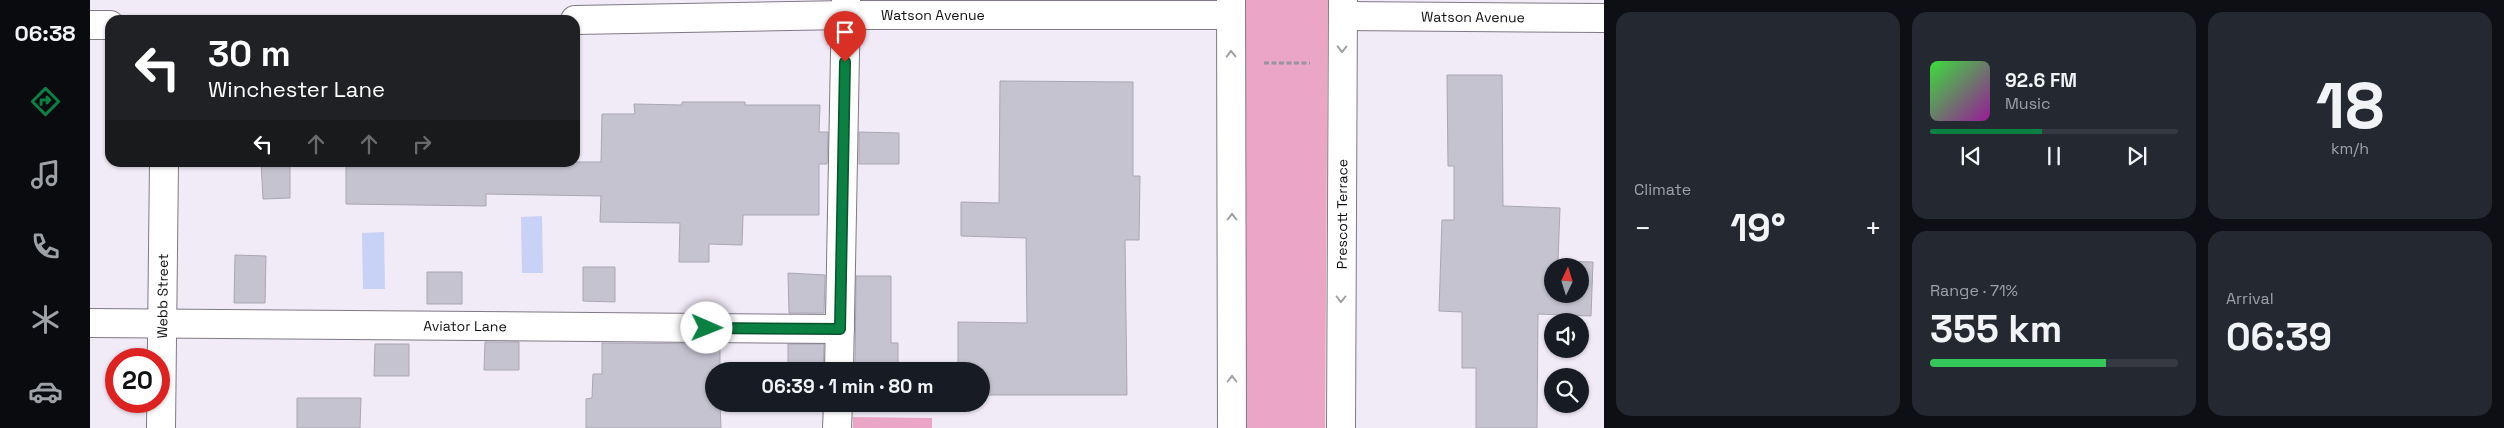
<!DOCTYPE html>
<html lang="en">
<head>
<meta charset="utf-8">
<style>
  body { margin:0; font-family:"Space Grotesk",sans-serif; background:#242831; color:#f1f3f6; height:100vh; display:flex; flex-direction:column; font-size:19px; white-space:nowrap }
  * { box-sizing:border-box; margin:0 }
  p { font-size:16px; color:#9ea1a6 }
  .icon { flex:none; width:28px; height:28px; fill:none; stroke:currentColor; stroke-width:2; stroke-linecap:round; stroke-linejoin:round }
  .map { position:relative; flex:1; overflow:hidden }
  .details { display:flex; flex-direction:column; gap:12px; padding:12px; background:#0d0f14; width:900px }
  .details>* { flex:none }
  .guide { position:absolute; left:15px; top:15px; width:475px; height:152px; border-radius:15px; box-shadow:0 1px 4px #0004; background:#202124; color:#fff; overflow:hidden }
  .needle { width:32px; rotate:4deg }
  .controls { position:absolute; left:1454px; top:258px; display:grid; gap:10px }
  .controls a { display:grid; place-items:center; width:45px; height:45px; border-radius:50%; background:#171b24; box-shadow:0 1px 4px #0004; font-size:25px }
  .speed { position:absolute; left:15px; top:348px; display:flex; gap:10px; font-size:25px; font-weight:700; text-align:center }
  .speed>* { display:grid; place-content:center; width:65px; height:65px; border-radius:50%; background:#171b24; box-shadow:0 1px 4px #0004; line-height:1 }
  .speed .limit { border:8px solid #d22; background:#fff; color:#111 }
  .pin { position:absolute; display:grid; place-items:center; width:42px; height:42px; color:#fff; margin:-51px -21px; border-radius:50% 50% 50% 0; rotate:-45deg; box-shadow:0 0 5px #0007 }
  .pin .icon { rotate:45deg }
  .me { position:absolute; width:55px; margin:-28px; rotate:91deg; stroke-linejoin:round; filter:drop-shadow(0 0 4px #0008) }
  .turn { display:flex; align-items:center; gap:18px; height:105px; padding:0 20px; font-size:22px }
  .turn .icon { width:65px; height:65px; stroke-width:2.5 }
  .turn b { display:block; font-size:35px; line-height:42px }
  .lanes { display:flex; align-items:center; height:48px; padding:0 20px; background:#0003; justify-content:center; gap:25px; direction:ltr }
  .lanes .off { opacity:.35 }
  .big { font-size:38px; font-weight:800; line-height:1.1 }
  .details .widget { flex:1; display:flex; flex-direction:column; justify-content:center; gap:8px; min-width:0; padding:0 18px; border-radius:15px; background:#242831 }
  .details .dial { align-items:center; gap:0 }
  .dial b { font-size:65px; line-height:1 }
  .song { display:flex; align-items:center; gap:15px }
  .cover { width:60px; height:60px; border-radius:8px; background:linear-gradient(135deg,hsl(120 70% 55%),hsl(300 70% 35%)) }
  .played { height:5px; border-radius:2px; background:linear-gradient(90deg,#0b8043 45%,#363941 45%) }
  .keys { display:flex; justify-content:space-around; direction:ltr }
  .heat { display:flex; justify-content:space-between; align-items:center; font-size:28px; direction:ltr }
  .charge { height:8px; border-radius:4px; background:linear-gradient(90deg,#34c759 71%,#363941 0) }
  .details .tiles { flex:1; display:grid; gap:12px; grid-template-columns:repeat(3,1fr) }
  .widget:first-child { grid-row:span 2 }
  .trip { position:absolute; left:615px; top:362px; width:285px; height:50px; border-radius:25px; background:#171b24; box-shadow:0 1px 4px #0004; font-weight:800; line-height:50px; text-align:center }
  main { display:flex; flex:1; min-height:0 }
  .menu { display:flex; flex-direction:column; width:90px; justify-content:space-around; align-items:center; background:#090b0e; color:#9ea1a6 }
  .menu .icon { width:35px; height:35px }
  .menu .on { color:#0b8043 }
  .menu b { font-size:22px; color:#f1f3f6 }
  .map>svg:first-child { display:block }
  .green { fill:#eaa6c4 }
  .water { fill:#c8d1f6 }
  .building { fill:#c5c3d0; stroke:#a9a7b4; fill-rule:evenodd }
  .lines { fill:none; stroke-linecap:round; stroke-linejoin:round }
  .minor-casing { stroke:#807985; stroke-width:30 }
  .path { stroke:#99939d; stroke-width:3; stroke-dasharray:5 2.5; stroke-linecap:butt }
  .minor { stroke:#fff; stroke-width:28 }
  .oneway { stroke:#a09fa1 }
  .route-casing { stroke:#07532c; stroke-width:12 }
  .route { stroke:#0b8043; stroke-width:9 }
  .labels { text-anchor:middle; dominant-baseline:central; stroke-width:5; stroke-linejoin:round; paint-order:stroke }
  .street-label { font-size:14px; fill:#120f13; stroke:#fcf9fe }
</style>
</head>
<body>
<main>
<nav class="menu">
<b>06:38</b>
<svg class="icon on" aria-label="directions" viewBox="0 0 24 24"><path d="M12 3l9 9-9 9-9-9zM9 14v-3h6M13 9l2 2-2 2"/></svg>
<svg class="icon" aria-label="music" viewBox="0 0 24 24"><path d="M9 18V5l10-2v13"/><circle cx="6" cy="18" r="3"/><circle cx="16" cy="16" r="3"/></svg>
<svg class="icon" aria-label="phone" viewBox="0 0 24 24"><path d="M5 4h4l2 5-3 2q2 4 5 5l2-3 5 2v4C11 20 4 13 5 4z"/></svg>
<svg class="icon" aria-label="climate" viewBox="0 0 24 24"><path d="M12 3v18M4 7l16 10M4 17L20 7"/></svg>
<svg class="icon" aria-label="car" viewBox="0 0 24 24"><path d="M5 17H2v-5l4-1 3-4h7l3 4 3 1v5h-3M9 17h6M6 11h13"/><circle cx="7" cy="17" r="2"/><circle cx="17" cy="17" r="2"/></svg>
</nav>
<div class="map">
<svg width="1514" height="428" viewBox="0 0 1514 428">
  <rect width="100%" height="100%" fill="#f1eaf7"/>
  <path class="green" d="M 1155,0 L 1238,0 L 1235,428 L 1150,428 Z
    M 763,417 L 842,418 L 842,428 L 763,428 Z"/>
  <path class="water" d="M 452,216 L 453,273 L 432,273 L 431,217 Z
    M 294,232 L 295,289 L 273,289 L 272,233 Z"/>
  <path class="building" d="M 1357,75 L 1412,75 L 1413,206 L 1470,208 L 1468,261 L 1503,262 L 1501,316 L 1448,314 L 1447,428 L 1386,428 L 1386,368 L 1372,368 L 1372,312 L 1349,311 L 1352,220 L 1364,220 L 1364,166 L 1358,166 ZM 1462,266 L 1490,266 L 1490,294 L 1462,294 Z
    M 910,81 L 1043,82 L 1043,176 L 1050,176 L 1049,240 L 1035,240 L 1037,395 L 891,395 L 891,371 L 868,371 L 868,322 L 937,323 L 936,238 L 871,236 L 871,202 L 909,203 Z
    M 592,102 L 655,102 L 655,105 L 730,105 L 729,132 L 738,132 L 737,164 L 729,164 L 729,215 L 653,215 L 652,245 L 619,244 L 619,262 L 589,262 L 590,223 L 510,222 L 511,196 L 396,194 L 396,206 L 256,204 L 256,162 L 511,162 L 512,114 L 545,114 L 544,104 L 592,105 Z
    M 769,132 L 809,133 L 809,164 L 769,164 Z
    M 171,162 L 200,162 L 200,198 L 173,199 Z
    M 145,255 L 176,256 L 175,303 L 144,303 Z
    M 493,267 L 525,267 L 525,302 L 493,301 Z
    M 337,272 L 372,272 L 372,304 L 337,304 Z
    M 698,273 L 735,275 L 734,313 L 699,313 Z
    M 766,276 L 801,276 L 801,343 L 808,343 L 808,371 L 765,371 Z
    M 395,342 L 429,342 L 429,370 L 394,370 Z
    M 512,343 L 630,344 L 630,371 L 624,371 L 624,404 L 630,404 L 631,428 L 496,428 L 496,399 L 502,398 L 503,374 L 512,374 Z
    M 285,344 L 319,344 L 319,376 L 284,376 Z
    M 698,344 L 734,344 L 733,371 L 698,371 Z
    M 207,398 L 271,398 L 270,428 L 207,428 Z"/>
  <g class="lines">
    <g class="minor-casing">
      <g id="minor">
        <path d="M 1141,0 L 1142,428"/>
        <path id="s1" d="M 1253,16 L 1514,18"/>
        <path id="s2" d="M 485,20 L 756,15 L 1141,15"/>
        <path d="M 0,25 L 20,25"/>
        <path id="s3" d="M 0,323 L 750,329"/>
        <path d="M 749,371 L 756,0"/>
        <path id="s4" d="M 71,428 L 74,162"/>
        <path d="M 747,428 L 748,404"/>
        <path id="s5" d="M 1251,428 L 1253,0"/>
      </g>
    </g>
    <path class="path" d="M 1174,63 L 1220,63"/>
    <use href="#minor" class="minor"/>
  </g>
  <defs><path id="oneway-chevron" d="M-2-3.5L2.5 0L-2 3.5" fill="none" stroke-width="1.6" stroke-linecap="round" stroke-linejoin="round" transform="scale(1.25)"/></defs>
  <g class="oneway">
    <use href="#oneway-chevron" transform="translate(1252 49) rotate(91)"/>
    <use href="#oneway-chevron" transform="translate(1141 54) rotate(-91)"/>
    <use href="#oneway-chevron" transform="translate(1142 217) rotate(-90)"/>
    <use href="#oneway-chevron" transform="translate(1251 299) rotate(90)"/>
    <use href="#oneway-chevron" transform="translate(1142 379) rotate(-90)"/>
  </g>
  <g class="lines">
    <g class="route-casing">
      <path id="route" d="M 617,328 L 750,329 L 755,62"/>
    </g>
    <use href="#route" class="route"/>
  </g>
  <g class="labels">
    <g class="street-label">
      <text stroke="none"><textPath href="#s2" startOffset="358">Watson Avenue</textPath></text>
      <text stroke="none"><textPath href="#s1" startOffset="130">Watson Avenue</textPath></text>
      <text stroke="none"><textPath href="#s5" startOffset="214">Prescott Terrace</textPath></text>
      <text stroke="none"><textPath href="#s4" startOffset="132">Webb Street</textPath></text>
      <text stroke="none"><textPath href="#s3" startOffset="375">Aviator Lane</textPath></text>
    </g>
  </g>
</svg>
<div class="controls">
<a><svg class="needle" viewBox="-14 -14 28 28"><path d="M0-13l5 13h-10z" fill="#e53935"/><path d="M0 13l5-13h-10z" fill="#9ea1a6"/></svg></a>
<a><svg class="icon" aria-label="sound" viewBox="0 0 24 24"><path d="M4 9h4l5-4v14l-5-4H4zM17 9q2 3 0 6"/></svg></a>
<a><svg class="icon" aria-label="search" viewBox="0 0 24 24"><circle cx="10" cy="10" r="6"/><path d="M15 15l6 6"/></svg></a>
</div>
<div class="speed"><div class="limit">20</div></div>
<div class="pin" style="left:755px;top:62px;background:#d93025"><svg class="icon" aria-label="arrive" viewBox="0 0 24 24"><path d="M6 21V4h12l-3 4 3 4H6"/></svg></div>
<svg class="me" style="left:617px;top:328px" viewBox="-20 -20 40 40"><circle r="19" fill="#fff"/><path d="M0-13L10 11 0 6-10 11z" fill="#0b8043"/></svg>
<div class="trip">06:39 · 1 min · 80 m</div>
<div class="guide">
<div class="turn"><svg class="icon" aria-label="left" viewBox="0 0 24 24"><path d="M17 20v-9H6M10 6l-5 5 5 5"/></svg><div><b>30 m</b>Winchester Lane</div></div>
<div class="lanes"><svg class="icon" aria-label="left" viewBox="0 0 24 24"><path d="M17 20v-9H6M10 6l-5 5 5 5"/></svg><svg class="icon off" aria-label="ahead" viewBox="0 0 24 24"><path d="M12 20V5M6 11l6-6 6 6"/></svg><svg class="icon off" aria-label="ahead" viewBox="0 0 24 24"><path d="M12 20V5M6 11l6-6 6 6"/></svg><svg class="icon off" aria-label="right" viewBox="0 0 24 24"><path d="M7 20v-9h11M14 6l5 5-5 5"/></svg></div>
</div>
</div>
<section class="details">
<div class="tiles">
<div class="widget"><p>Climate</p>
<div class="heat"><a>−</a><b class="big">19°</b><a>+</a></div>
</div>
<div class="widget">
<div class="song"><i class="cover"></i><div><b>92.6 FM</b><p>Music</p></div></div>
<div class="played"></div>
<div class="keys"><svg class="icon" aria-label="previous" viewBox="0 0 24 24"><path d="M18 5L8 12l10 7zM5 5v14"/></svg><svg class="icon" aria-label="pause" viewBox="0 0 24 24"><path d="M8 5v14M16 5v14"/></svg><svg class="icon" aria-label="next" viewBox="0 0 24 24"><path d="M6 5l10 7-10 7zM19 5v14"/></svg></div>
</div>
<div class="widget dial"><b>18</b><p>km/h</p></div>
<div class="widget"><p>Range · 71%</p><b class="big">355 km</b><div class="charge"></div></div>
<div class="widget"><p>Arrival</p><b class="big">06:39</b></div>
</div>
</section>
</main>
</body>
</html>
